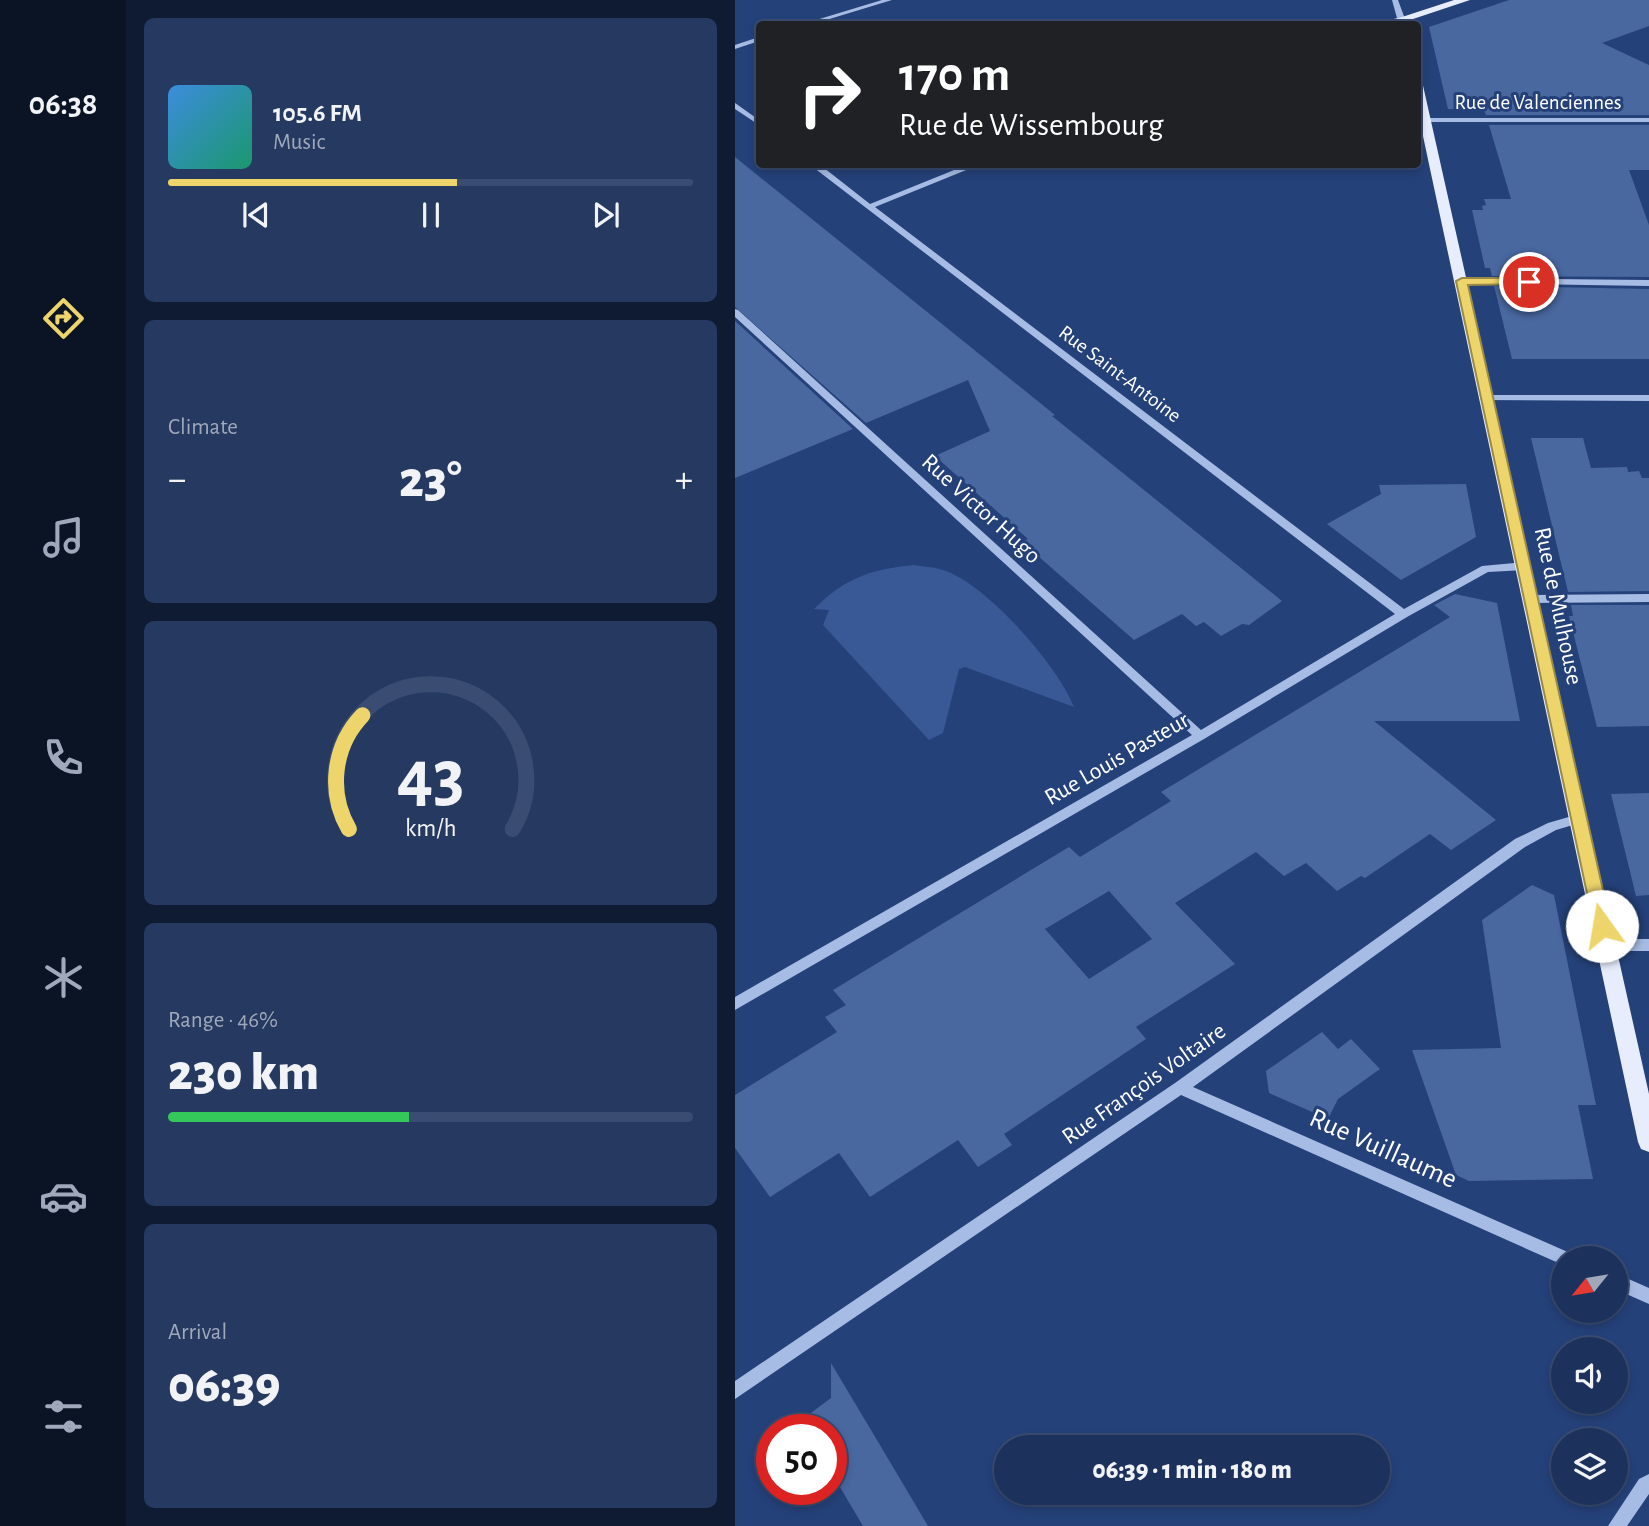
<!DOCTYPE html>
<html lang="en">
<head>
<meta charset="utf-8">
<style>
  body { margin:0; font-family:"Alegreya Sans",sans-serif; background:#253961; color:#f1f3f6; height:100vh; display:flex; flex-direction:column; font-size:26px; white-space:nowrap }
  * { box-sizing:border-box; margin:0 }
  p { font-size:23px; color:#a0a9bb }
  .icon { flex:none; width:38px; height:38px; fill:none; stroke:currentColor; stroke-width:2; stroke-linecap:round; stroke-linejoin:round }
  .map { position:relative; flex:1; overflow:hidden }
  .drawer { display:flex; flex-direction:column; gap:18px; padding:18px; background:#0f1b32; width:609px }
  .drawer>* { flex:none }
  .banner { position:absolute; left:21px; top:21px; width:665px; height:147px; border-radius:7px; box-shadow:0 4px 10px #0003,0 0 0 2px #3a4c71; background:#202124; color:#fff; overflow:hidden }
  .needle { width:46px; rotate:240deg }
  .buttons { position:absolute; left:816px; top:1246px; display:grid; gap:14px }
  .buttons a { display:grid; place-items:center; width:77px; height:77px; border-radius:50%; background:#1c315b; box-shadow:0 4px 10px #0003,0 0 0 2px #3a4c71; font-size:35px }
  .speed { position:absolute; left:21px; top:1414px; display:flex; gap:14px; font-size:35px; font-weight:700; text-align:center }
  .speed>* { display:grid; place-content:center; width:91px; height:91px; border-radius:50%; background:#1c315b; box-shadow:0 4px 10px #0003,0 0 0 2px #3a4c71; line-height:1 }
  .speed .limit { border:10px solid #d22; background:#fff; color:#111 }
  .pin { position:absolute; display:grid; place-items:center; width:60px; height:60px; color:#fff; margin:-30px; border:4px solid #fff; border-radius:50%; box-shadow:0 2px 7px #0007 }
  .me { position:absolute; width:77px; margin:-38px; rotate:347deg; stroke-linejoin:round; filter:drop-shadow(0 0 5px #0008) }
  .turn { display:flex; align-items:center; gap:24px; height:147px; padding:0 28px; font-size:32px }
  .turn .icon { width:91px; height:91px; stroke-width:2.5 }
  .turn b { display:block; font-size:49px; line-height:60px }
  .big { font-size:52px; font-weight:800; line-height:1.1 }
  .drawer .widget { flex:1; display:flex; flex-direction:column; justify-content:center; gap:10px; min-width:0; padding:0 24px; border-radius:10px; background:#253961 }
  .drawer .dial { align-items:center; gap:0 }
  .dial svg { height:182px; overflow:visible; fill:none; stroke:#3a4c71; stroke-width:7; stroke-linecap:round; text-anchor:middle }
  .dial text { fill:#f1f3f6; stroke:none }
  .song { display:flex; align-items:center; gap:21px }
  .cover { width:84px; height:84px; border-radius:10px; background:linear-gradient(135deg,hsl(210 70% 55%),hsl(160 70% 35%)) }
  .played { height:7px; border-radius:4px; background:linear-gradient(90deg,#edd46b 55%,#3a4c71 55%) }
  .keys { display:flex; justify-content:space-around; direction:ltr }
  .heat { display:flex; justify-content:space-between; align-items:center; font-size:38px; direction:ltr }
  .charge { height:10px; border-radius:5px; background:linear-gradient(90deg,#34c759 46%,#3a4c71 0) }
  .trip { position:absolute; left:259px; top:1435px; width:396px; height:70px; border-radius:35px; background:#1c315b; box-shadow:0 4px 10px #0003,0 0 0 2px #3a4c71; font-weight:800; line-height:70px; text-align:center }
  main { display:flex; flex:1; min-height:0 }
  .menu { display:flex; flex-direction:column; width:126px; justify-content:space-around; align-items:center; background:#0b1424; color:#a0a9bb }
  .menu .icon { width:49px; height:49px }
  .menu .selected { color:#edd46b }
  .menu b { font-size:32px; color:#f1f3f6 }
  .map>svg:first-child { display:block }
  .green { fill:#385996 }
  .building { fill:#4968a0; fill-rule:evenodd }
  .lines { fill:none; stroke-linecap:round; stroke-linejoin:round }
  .minor { fill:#a7bce4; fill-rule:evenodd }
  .major { fill:#e7edfc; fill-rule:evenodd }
  .route { fill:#edd46b; stroke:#9a8a46; stroke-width:2 }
  .labels { text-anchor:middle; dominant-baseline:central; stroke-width:6; stroke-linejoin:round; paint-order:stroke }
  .far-street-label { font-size:21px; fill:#fff; stroke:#254179 }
  .street-label { font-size:24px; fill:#fff; stroke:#254179 }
  .near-street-label { font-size:28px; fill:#fff; stroke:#254179 }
</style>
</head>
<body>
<main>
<nav class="menu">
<b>06:38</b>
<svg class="icon selected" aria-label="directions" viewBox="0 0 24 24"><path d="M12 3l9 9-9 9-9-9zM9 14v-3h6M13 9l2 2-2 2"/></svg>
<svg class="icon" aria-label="music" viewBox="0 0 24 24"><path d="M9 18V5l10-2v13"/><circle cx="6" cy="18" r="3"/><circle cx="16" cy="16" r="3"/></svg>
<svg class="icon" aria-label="phone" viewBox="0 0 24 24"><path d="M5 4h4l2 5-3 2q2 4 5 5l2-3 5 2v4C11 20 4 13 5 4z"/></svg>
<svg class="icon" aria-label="climate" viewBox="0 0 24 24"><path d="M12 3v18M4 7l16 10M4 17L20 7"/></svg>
<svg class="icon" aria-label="car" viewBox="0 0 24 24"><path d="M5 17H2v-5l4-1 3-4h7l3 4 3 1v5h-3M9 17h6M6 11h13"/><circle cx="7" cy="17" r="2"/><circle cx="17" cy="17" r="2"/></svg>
<svg class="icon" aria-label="filters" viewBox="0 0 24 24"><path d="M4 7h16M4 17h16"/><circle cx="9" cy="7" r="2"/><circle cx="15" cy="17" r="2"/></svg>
</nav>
<section class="drawer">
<div class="widget">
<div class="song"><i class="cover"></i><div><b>105.6 FM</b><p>Music</p></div></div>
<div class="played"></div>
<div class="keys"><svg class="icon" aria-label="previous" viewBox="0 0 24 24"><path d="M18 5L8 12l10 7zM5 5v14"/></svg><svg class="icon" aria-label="pause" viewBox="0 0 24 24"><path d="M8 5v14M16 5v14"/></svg><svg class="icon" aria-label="next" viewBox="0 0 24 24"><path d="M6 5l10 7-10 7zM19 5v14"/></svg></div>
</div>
<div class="widget"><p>Climate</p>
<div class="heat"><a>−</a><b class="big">23°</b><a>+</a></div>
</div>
<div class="widget dial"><svg viewBox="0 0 100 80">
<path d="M14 69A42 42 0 1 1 86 69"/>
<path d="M14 69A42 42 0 0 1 20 19" stroke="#edd46b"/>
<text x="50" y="56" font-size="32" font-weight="700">43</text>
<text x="50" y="72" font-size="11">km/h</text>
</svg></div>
<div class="widget"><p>Range · 46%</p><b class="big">230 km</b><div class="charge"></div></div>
<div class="widget"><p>Arrival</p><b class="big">06:39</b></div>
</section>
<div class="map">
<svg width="914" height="1526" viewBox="0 0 914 1526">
  <rect width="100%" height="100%" fill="#254179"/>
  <path class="green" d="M 179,565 C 189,567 201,567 211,571 C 253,586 323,666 339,707 L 230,667 L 224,669 L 208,733 L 194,740 L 88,625 L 94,610 L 79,609 C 110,578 136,569 179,565 Z"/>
  <path class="building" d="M 774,0 L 914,0 L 914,26 L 867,43 L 914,65 L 914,115 L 751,115 L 749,110 L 713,109 L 694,27 Z
    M 754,125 L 914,125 L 914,170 L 894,170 L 914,225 L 914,277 L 757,276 L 755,268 L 750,268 L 737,210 L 748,210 L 747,206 L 751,205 L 749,199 L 776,199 Z
    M 0,157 L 320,415 L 317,416 L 547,601 L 514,625 L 507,624 L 486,636 L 469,622 L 461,626 L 447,614 L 399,640 L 287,542 L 293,539 L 200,456 L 255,431 L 233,380 L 131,423 L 0,307 Z
    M 759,286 L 914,289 L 914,359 L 777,359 Z
    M 0,321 L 118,429 L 0,478 Z
    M 796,438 L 848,438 L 856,468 L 892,467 L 893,472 L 904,471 L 907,478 L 914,478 L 914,591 L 833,592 Z
    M 731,484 L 741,537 L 666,580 L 592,524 L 646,494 L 644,485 Z
    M 720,594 L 762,603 L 785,721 L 639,721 L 761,820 L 716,850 L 695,834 L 630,878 L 626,876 L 602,891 L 571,863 L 549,876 L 521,852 L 440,903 L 500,964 L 401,1027 L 411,1039 L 269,1134 L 277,1145 L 243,1167 L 223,1140 L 135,1197 L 104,1153 L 35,1197 L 0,1148 L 0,1095 L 102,1032 L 90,1017 L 111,1005 L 98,990 L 334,847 L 345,857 L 436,801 L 426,792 L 715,617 L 699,605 ZM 374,891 L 417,939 L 354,979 L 310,929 Z
    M 836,605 L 914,605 L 914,726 L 862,727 L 834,616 L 838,616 Z
    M 914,793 L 914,895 L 901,896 L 876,794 Z
    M 797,885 L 819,895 L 861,1105 L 843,1105 L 858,1179 L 734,1181 L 721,1175 L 677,1050 L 766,1048 L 747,920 Z
    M 587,1032 L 603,1049 L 616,1039 L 645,1069 L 603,1099 L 593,1119 L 534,1093 L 531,1071 Z
    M 96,1363 L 136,1430 L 193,1526 L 128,1526 L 96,1472 L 96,1430 L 53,1430 L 96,1398 Z"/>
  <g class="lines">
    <path class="minor" d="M 147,0 L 157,0 L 78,24 L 68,24 Z
      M 657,0 L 663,0 L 670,19 L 653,24 L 644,24 L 645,23 L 662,18 Z
      M 24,37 L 24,41 L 0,49 L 0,45 Z
      M 0,103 L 24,120 L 24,125 L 0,109 Z
      M 688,118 L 914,118 L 914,122 L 688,122 Z
      M 74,164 L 84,164 L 135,204 L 234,164 L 246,164 L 140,207 L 669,609 L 747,566 L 790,562 L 795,566 L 790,570 L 753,572 L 672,617 L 469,739 L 0,1010 L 0,997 L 457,735 L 0,317 L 0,309 L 3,310 L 466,730 L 660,614 Z
      M 727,278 L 914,280 L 914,286 L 724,283 L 723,281 Z
      M 752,395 L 914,395 L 914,401 L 749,400 L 747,398 Z
      M 914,594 L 914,602 L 796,603 L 790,599 L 796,595 Z
      M 844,814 L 848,816 L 850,819 L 848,822 L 821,830 L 790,847 L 458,1087 L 835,1253 L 837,1258 L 828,1258 L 828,1265 L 446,1095 L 0,1399 L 0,1381 L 440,1083 L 780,839 L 813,823 Z
      M 871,939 L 914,939 L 914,951 L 871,951 L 866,949 L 864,945 L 866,941 Z
      M 880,1273 L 914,1288 L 914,1304 L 880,1289 Z
      M 914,1474 L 914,1494 L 892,1526 L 873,1526 L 904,1479 Z"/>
    <path class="major" d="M 719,0 L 735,0 L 672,21 L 673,24 L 663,24 L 661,19 Z
      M 682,78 L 687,81 L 914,1094 L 914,1152 L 906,1149 L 903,1142 L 682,108 Z"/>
  </g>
  <path class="route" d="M 794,278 L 798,279 L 798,284 L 733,285 L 876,926 L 873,931 L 861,931 L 859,926 L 721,281 L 727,278 Z"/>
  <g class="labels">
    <g class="far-street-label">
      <text x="803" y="102">Rue de Valenciennes</text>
      <text transform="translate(385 374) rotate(37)">Rue Saint-Antoine</text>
    </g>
    <g class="street-label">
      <text transform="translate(246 509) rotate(42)">Rue Victor Hugo</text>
      <text transform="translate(823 606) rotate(78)">Rue de Mulhouse</text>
      <text transform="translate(382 759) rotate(-30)">Rue Louis Pasteur</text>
      <text transform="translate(409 1084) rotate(-35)">Rue François Voltaire</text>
    </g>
    <g class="near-street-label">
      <text transform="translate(648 1149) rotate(24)">Rue Vuillaume</text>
    </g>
  </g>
</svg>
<div class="buttons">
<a><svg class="needle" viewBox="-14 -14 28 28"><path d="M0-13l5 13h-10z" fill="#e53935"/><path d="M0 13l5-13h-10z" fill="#a0a9bb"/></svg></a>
<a><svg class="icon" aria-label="sound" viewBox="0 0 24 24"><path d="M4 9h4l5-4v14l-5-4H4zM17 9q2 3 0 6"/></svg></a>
<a><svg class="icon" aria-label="layers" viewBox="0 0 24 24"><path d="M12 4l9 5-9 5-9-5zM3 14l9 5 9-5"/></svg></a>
</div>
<div class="speed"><div class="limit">50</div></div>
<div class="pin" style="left:794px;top:282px;background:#d93025"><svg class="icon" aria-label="arrive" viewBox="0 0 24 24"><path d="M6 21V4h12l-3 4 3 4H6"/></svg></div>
<svg class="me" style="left:867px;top:926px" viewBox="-20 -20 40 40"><circle r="19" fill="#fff"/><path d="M0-13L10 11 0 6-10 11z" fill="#edd46b"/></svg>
<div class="trip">06:39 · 1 min · 180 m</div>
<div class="banner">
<div class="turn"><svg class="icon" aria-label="right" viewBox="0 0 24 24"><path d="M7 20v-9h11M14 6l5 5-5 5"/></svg><div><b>170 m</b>Rue de Wissembourg</div></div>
</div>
</div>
</main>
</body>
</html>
